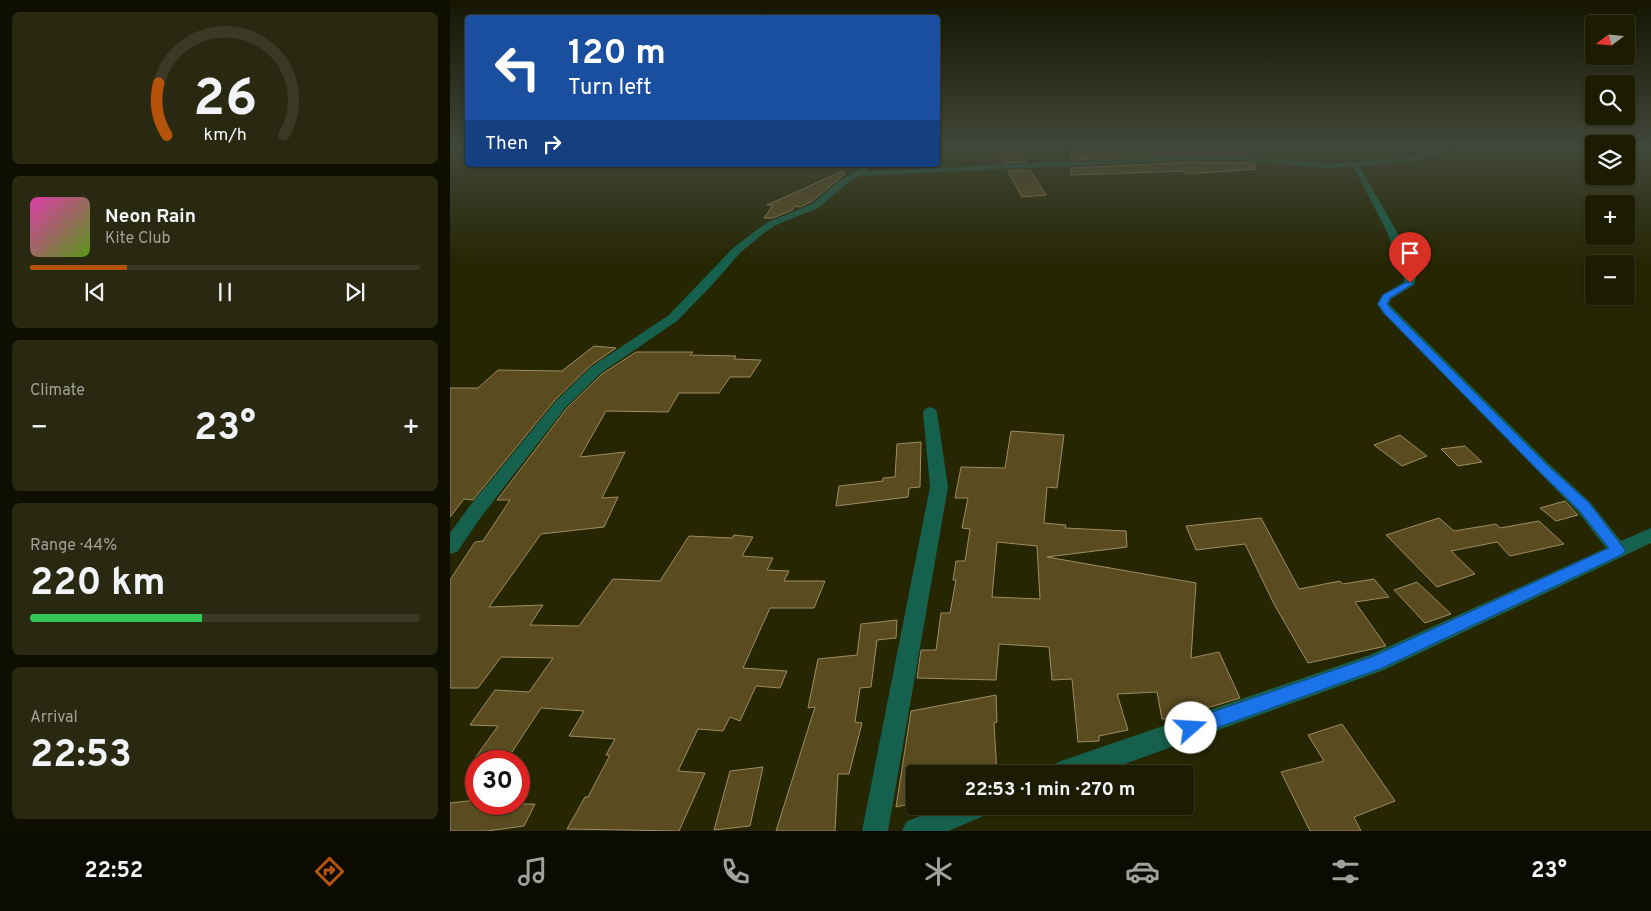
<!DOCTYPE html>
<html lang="en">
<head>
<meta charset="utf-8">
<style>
  body { margin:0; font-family:Overpass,sans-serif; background:#292911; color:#f1f3f6; height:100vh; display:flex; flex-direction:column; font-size:19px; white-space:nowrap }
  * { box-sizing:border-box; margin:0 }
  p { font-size:16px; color:#a0a199 }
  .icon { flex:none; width:28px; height:28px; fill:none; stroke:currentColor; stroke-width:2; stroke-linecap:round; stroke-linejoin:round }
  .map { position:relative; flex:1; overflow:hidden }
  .sheet { display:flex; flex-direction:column; gap:12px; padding:12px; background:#0f0f01; width:450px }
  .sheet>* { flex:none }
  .hud { position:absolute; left:15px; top:15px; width:475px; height:152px; border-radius:5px; box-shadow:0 1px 4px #0004,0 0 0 1px #3a3a24; background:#1a4fa0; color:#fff; overflow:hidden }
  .needle { width:32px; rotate:254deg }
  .controls { position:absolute; left:1135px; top:15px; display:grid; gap:10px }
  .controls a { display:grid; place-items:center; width:50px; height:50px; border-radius:5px; background:#1c1c02; box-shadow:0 1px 4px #0004,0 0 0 1px #3a3a24; font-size:25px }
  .speed { position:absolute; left:15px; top:750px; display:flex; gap:10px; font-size:25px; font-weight:700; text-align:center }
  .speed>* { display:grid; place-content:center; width:65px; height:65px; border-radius:50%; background:#1c1c02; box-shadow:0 1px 4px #0004,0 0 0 1px #3a3a24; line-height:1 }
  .speed .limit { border:8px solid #d22; background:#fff; color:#111 }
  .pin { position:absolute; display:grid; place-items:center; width:42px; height:42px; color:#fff; margin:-51px -21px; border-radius:50% 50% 50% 0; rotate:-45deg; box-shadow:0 0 5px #0007 }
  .pin .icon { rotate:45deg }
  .me { position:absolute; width:55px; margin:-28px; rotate:71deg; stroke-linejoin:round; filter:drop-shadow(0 0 4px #0008) }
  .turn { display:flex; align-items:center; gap:18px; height:105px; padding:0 20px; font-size:22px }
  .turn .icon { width:65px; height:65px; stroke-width:2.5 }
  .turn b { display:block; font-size:35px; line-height:42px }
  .then { display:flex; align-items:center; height:48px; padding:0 20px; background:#0003; gap:10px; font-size:19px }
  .big { font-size:38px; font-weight:700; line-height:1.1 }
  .sheet .card { flex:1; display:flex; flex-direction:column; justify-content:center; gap:8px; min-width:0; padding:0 18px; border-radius:8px; background:#292911 }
  .sheet .dial { align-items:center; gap:0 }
  .dial svg { height:130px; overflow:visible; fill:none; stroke:#3a3a24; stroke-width:7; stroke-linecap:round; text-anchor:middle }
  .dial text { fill:#f1f3f6; stroke:none }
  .song { display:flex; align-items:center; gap:15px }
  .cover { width:60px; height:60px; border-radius:8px; background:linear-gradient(135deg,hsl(320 70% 55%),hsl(90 70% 35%)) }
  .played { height:5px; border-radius:2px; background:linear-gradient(90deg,#b45309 25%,#3a3a24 25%) }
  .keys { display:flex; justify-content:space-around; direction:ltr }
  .heat { display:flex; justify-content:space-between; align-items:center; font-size:28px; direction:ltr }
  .charge { height:8px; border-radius:4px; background:linear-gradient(90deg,#34c759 44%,#3a3a24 0) }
  .trip { position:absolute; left:456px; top:765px; width:288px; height:50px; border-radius:5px; background:#1c1c02; box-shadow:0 1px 4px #0004,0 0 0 1px #3a3a24; font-weight:700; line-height:50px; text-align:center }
  .tab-bar { display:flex; height:80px; justify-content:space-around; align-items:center; background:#0b0b01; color:#a0a199 }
  .tab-bar .icon { width:35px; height:35px }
  .tab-bar .on { color:#b45309 }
  .tab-bar b { font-size:22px; color:#f1f3f6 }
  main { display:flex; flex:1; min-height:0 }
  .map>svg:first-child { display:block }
  .building { fill:#5a4b21; stroke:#9e8d5f; fill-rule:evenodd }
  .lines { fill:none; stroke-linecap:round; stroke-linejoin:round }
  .street { fill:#16614d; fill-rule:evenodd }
  .route { fill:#1a73e8; stroke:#114b97 }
</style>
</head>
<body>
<main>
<section class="sheet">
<div class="card dial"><svg viewBox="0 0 100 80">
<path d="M14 69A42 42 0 1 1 86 69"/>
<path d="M14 69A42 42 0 0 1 9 37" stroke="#b45309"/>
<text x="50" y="56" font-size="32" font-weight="700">26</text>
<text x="50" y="72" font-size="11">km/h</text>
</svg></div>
<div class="card">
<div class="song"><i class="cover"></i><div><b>Neon Rain</b><p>Kite Club</p></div></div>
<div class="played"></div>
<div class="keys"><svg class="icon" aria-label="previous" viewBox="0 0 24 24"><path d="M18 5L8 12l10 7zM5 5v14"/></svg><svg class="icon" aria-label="pause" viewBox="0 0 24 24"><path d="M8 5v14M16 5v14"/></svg><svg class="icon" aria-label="next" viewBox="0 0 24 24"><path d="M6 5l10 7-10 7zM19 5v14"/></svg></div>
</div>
<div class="card"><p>Climate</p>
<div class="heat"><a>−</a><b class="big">23°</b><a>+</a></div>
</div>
<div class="card"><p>Range · 44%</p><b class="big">220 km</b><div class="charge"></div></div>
<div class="card"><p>Arrival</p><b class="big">22:53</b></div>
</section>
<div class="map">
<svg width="1201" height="831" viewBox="0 0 1201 831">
  <rect width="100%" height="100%" fill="#262603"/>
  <path class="building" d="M 662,146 L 797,146 L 801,155 L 742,154 L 621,160 L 622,151 L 663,149 Z
    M 547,148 L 568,149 L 576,162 L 554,163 Z
    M 742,162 L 804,163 L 806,169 L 737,174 L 733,171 L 621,175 L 621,168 Z
    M 580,170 L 596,195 L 572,197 L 558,171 Z
    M 393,171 L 395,174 L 361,202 L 350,207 L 345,206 L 342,210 L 323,218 L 314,218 L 323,205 L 317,205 Z
    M 144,346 L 166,348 L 140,366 L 105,400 L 23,500 L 14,499 L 0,517 L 0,388 L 28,388 L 48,370 L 112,371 Z
    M 186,352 L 243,352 L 240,355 L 286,356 L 284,359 L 311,360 L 300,377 L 280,377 L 269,393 L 229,393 L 218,412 L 156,411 L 130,457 L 175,452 L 152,498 L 168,497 L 154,527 L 91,534 L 39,607 L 93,605 L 80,625 L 129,626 L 163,579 L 210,581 L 239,536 L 282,538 L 284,535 L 303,537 L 292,556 L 323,558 L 317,570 L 339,571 L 334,581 L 375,581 L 364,608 L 320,608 L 293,668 L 337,671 L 330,688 L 306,686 L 290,721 L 280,717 L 273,731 L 248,729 L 228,771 L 255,773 L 229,831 L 117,829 L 135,797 L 138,797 L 160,755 L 156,755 L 165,739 L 119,736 L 134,711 L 91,708 L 56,761 L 23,761 L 48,726 L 20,725 L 45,690 L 79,692 L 103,658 L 51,657 L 28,688 L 0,688 L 0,580 L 25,542 L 33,541 L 60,500 L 47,500 L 117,408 L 152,374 Z
    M 561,431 L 614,435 L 607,488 L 597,487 L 594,523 L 616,525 L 615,528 L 676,531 L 677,547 L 597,557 L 746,583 L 741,658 L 769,652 L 790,698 L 764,706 L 739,712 L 740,715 L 732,718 L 712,719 L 707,692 L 667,694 L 678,730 L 649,736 L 649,741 L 628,742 L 622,679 L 602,680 L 599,647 L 549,644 L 546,680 L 467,678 L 471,650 L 486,650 L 491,613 L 500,613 L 506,580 L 503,580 L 506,561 L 515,561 L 520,529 L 512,528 L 518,498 L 505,498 L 511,467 L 555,468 ZM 547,542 L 587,546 L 590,599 L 542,597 Z
    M 950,435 L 977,456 L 952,466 L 924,445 Z
    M 471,442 L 470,487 L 459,488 L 458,497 L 386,506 L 389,486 L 433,481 L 433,478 L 445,477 L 447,444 Z
    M 1015,446 L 1032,462 L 1008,466 L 991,449 Z
    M 1115,501 L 1128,515 L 1106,521 L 1090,508 Z
    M 811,518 L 849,589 L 890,581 L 893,584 L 924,579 L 939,597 L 905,602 L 936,646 L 858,663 L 824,604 L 795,544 L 746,550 L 736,526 Z
    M 989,518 L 1004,531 L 1046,524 L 1050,528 L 1089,521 L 1114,544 L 1060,556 L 1047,542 L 1001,551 L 1025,574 L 987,587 L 936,535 Z
    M 967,582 L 1001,614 L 975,623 L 944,590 Z
    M 447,620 L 446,638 L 427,640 L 421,687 L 410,688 L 405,722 L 412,723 L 399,774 L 388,774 L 385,831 L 326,831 L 365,707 L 358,708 L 368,659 L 407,655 L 411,624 Z
    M 546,695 L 547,722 L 544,723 L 547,774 L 465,774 L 465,803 L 446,807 L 461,711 Z
    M 892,724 L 945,801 L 904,817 L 911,831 L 860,831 L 831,772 L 874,761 L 858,735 Z
    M 313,767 L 300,826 L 264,830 L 280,771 Z
    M 26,800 L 26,804 L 85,804 L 74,826 L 37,831 L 0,831 L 0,803 Z"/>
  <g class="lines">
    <path class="street" d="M 1003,146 L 1015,146 L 963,161 L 911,166 L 911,169 L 947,232 L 966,278 L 964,285 L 941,299 L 939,304 L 1100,465 L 1140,502 L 1171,541 L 1201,528 L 1201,543 L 934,670 L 647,774 L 598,774 L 602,765 L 611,761 L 920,655 L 1156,548 L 1128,512 L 932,312 L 927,304 L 932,295 L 954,282 L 954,278 L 937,232 L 903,166 L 880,168 L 788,160 L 742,160 L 409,176 L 394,186 L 368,208 L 324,226 L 314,233 L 291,252 L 262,285 L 227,321 L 151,373 L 116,407 L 31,517 L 7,552 L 0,554 L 0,533 L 19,507 L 106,401 L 141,367 L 219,315 L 283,248 L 308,229 L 318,222 L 362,204 L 388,182 L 412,167 L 418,167 L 417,171 L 742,156 L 788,156 L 880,164 L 963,157 Z
      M 480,407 L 485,409 L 487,412 L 498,487 L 438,831 L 412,831 L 480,487 L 473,412 L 475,409 Z
      M 493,806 L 540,806 L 536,815 L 498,831 L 452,831 L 456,822 Z"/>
  </g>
  <linearGradient id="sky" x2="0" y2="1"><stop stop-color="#151502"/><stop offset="0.56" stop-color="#414739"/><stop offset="1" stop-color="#414739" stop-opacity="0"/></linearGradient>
  <rect width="1201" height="263" fill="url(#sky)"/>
  <path class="route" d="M 957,282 L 964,283 L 940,298 L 937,304 L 942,310 L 1098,466 L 1139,503 L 1175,550 L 1173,554 L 932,668 L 741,737 L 734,734 L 732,728 L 734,722 L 922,657 L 1159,548 L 1129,510 L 1090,472 L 935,314 L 928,304 L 933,295 Z"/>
</svg>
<div class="controls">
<a><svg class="needle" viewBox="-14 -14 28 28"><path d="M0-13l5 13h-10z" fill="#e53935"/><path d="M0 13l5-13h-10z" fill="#a0a199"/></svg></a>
<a><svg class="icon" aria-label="search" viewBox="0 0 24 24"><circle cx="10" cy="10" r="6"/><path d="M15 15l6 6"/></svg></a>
<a><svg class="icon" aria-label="layers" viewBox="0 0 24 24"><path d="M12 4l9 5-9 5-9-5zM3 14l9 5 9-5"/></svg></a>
<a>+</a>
<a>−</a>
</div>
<div class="speed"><div class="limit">30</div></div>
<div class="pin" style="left:960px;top:283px;background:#d93025"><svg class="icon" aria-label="arrive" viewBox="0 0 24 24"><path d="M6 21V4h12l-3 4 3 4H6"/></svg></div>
<svg class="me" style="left:741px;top:728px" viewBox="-20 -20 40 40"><circle r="19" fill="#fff"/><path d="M0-13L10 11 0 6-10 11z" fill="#1a73e8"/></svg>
<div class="trip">22:53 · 1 min · 270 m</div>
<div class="hud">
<div class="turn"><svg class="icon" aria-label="left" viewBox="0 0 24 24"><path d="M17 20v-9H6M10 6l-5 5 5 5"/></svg><div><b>120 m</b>Turn left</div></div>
<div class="then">Then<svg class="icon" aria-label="right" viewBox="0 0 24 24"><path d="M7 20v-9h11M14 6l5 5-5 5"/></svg></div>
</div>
</div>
</main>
<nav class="tab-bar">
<b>22:52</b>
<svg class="icon on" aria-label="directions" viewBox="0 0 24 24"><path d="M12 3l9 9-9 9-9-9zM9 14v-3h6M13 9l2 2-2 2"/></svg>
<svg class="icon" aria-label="music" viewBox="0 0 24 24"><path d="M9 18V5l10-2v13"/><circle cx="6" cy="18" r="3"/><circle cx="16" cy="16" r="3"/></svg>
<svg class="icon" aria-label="phone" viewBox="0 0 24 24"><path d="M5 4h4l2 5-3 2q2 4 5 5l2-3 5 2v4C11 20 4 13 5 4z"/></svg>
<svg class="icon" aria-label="climate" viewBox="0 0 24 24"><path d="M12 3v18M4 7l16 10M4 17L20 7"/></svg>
<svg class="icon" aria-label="car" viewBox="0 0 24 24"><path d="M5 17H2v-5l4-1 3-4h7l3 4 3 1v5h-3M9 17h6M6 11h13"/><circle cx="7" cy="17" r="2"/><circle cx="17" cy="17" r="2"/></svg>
<svg class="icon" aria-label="filters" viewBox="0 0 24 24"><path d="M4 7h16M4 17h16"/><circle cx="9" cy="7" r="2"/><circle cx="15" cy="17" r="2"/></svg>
<b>23°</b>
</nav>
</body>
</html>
